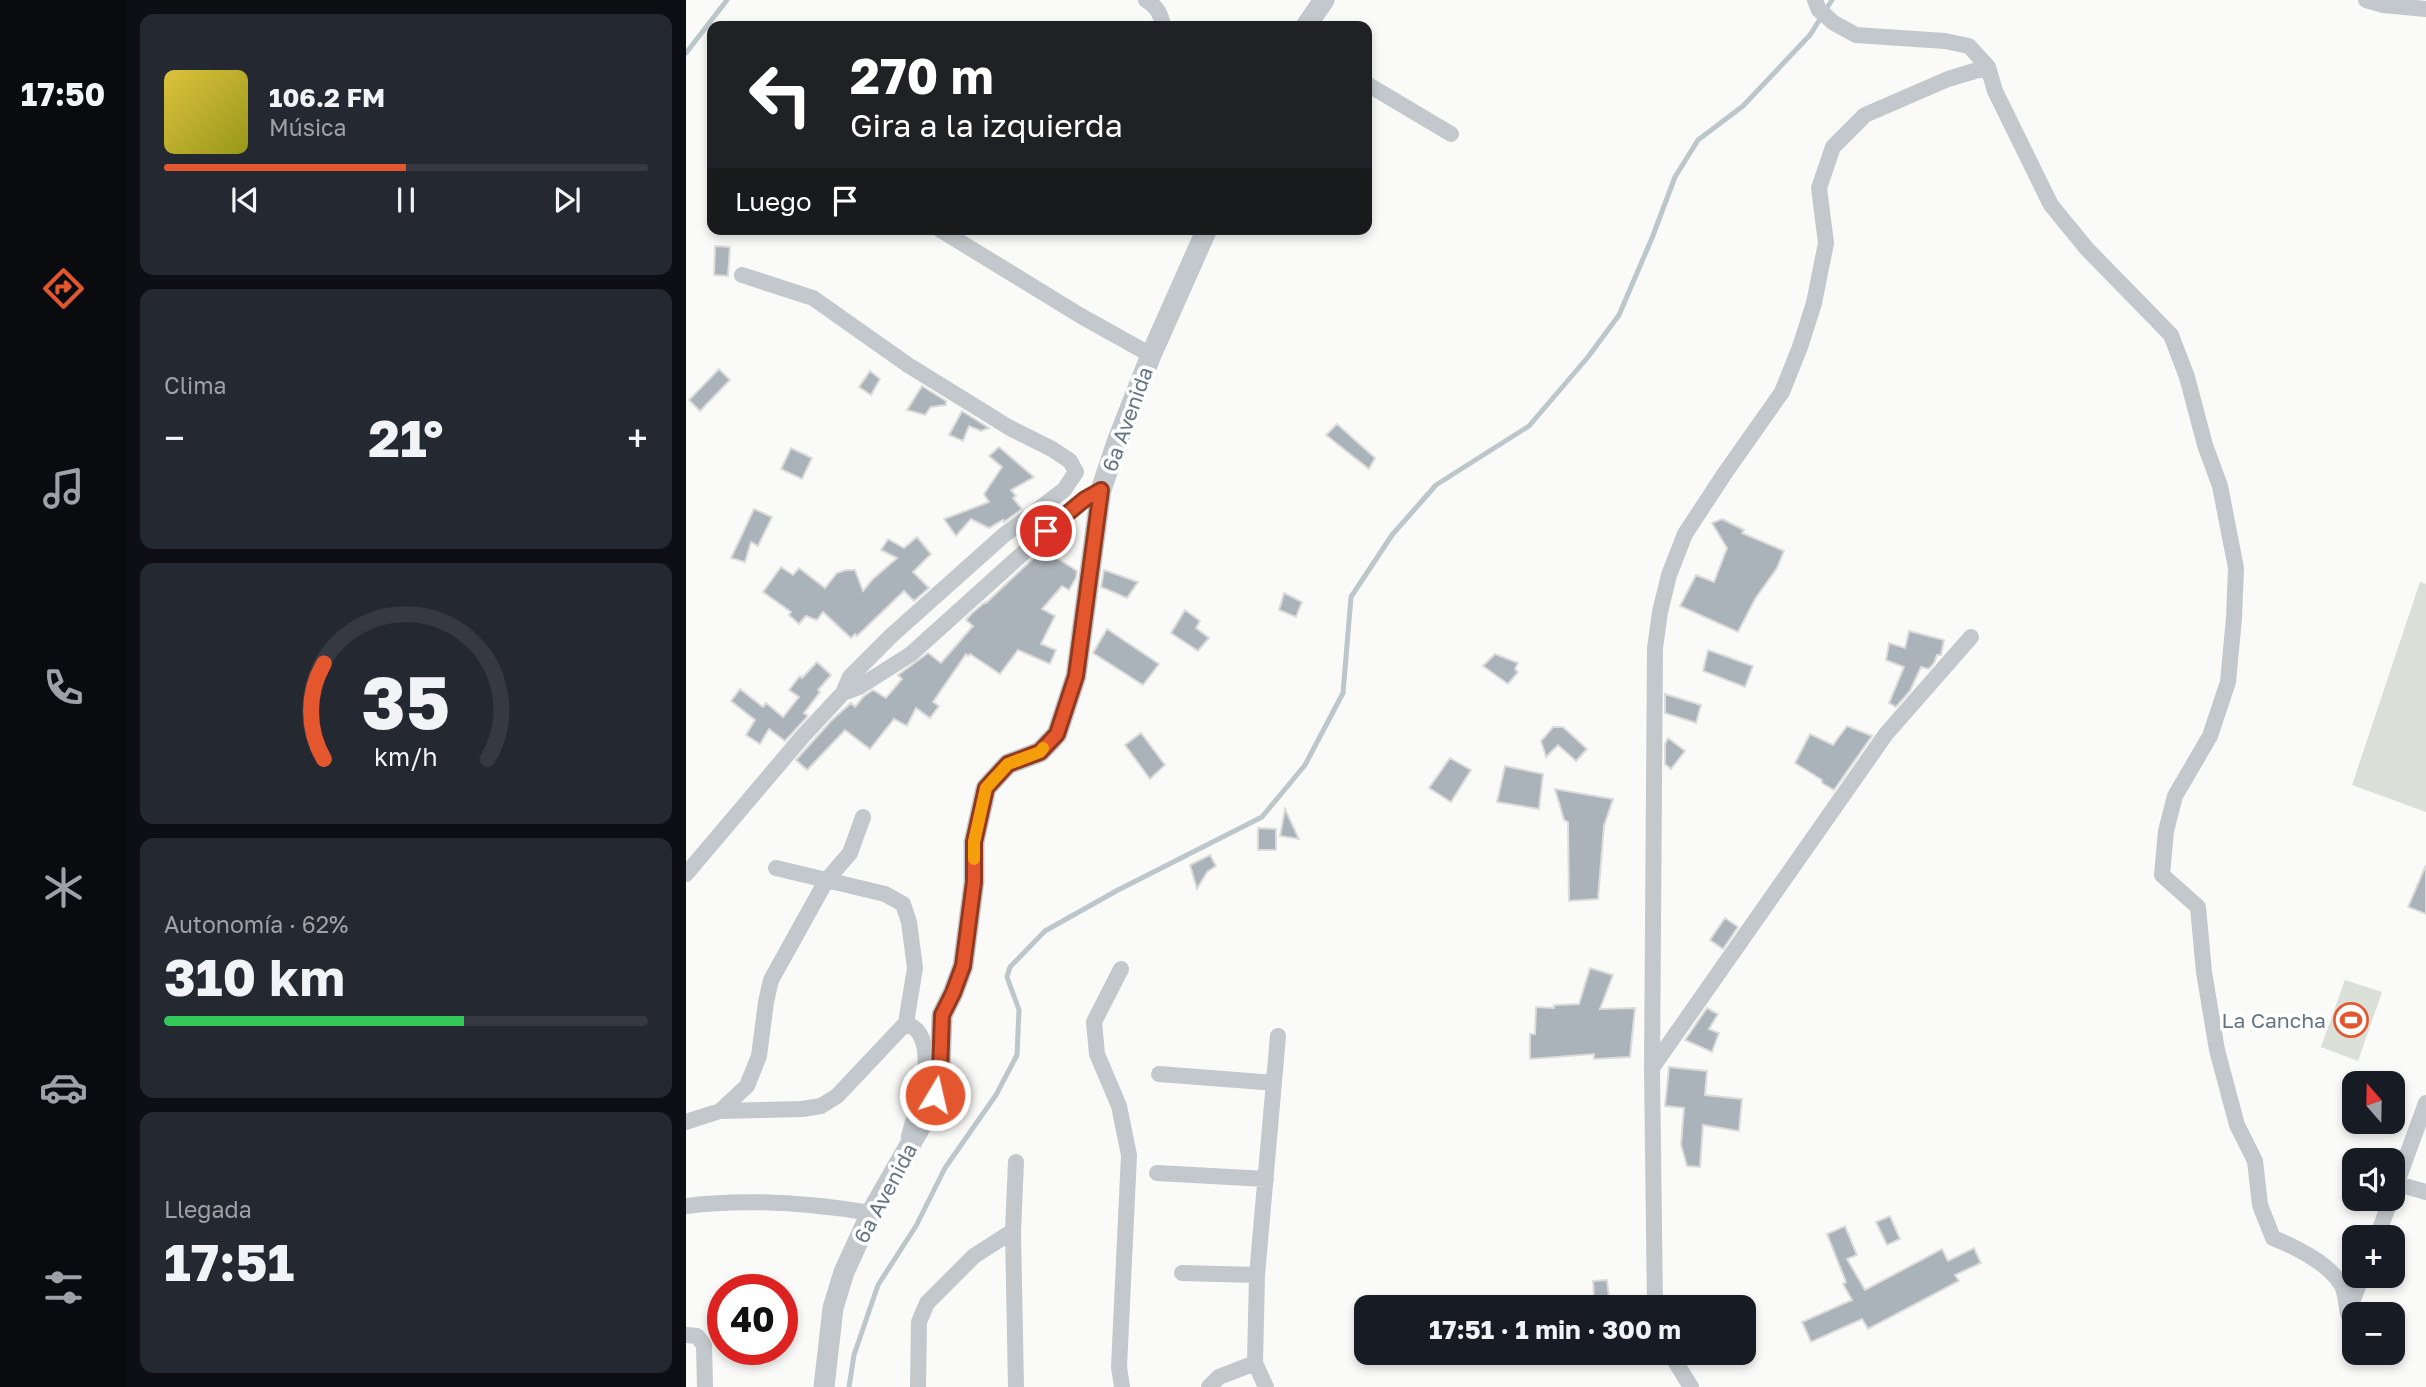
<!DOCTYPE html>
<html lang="es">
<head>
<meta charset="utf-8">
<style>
  body { margin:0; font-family:"Golos Text",sans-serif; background:#242831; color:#f1f3f6; height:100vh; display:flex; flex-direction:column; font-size:26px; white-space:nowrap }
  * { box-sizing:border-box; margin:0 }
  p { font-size:23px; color:#9ea1a6 }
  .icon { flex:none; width:38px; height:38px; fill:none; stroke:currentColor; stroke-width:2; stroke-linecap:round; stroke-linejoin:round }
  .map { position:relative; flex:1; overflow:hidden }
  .details { display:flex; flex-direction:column; gap:14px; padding:14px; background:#0d0f14; width:560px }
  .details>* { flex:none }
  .banner { position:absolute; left:21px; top:21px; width:665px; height:214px; border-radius:14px; box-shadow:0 4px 10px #0003; background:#202124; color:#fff; overflow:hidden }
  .needle { width:46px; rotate:340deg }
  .controls { position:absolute; left:1656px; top:1071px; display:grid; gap:14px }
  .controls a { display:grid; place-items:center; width:63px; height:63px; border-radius:14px; background:#171b24; box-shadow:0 4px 10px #0003; font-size:35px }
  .speed { position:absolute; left:21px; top:1274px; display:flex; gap:14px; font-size:35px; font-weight:700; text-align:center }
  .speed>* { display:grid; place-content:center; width:91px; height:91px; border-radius:50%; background:#171b24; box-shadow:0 4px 10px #0003; line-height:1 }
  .speed .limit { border:10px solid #d22; background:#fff; color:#111 }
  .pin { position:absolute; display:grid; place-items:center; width:60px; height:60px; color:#fff; margin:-30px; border:4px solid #fff; border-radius:50%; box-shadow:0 2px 7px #0007 }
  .me { position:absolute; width:77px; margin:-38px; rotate:9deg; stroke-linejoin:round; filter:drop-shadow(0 0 5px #0008) }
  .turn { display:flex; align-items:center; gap:24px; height:147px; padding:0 28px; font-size:32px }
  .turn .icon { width:91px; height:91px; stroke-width:2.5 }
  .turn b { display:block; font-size:49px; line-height:60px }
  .then { display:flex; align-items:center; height:66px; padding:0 28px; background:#0003; gap:14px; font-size:26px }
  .big { font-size:52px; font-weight:700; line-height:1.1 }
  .details .card { flex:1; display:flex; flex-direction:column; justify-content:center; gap:10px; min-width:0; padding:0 24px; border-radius:14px; background:#242831 }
  .details .dial { align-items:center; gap:0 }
  .dial svg { height:182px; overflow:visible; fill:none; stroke:#363941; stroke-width:7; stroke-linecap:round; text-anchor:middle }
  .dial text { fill:#f1f3f6; stroke:none }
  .song { display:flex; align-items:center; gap:21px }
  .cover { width:84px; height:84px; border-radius:10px; background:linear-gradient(135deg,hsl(50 70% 55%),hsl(60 70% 35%)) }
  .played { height:7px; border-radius:4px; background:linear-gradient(90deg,#e4572e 50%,#363941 50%) }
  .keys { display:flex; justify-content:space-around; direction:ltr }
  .heat { display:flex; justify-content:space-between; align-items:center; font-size:38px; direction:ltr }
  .charge { height:10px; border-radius:5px; background:linear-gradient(90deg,#34c759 62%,#363941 0) }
  .trip { position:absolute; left:668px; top:1295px; width:402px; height:70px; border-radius:14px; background:#171b24; box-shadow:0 4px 10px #0003; font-weight:700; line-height:70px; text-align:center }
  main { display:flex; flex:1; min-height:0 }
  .menu { display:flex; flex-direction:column; width:126px; justify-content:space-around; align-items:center; background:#090b0e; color:#9ea1a6 }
  .menu .icon { width:49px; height:49px }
  .menu .current { color:#e4572e }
  .menu b { font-size:32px; color:#f1f3f6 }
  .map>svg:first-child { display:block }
  .green { fill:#dadfd7 }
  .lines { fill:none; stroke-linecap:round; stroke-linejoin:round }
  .stream { stroke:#bbc7cb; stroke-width:5 }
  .building { fill:#aab3b9; stroke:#dcdcda; stroke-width:2 }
  .minor { stroke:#c3c8cc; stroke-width:16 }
  .tertiary { stroke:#c3c8cc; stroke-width:21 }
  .route-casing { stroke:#94391e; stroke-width:18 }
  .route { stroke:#e4572e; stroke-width:12 }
  .slow { stroke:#f59e0b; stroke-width:12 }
  .labels { text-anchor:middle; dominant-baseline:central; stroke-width:7; stroke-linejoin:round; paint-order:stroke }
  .street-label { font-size:21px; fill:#657683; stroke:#fff }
  .poi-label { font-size:21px; fill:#657683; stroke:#fff; text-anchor:end }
</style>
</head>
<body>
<main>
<nav class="menu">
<b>17:50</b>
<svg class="icon current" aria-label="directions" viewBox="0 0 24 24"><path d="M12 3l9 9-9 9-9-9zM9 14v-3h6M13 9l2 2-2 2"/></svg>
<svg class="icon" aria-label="music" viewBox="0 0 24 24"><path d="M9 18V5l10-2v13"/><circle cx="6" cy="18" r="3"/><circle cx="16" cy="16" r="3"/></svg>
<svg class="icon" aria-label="phone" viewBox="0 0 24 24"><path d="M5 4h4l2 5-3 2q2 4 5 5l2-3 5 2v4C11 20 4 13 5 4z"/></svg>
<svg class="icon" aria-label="climate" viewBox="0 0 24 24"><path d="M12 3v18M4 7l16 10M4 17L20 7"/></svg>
<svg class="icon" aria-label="car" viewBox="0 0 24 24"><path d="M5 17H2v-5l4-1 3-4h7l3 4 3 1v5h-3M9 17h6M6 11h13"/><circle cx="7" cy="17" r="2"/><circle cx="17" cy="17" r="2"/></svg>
<svg class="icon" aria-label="filters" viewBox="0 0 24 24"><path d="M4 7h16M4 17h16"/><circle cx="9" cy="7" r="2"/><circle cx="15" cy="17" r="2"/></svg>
</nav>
<section class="details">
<div class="card">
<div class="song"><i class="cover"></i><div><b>106.2 FM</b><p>Música</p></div></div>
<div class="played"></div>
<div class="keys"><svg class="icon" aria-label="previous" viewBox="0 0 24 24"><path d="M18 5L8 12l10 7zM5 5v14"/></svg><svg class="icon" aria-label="pause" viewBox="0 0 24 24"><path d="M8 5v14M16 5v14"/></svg><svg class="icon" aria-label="next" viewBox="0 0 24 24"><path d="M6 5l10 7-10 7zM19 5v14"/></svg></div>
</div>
<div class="card"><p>Clima</p>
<div class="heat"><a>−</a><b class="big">21°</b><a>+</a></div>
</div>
<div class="card dial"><svg viewBox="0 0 100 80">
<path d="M14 69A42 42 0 1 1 86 69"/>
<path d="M14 69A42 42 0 0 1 14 27" stroke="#e4572e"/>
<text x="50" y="56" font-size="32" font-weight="700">35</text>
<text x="50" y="72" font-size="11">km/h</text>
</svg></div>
<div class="card"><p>Autonomía · 62%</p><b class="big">310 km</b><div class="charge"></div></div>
<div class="card"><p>Llegada</p><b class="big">17:51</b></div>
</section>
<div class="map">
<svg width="1740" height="1387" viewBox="0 0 1740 1387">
  <rect width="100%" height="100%" fill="#fafaf8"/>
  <path class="green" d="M 1734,582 L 1740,584 L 1740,812 L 1666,785 Z
    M 1659,980 L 1696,992 L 1672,1061 L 1635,1047 Z"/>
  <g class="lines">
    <path class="stream" d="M 0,53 L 41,0
      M 163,1387 L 168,1355 L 192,1285 L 230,1226 L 259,1168 L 310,1095 L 331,1055 L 333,1010 L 321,977 L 324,967 L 359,931 L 432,890 L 576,817 L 619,765 L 657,693 L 665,597 L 706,535 L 750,485 L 843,426 L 902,357 L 933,315 L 966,238 L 989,177 L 1012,140 L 1057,106 L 1124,35 L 1146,0"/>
  </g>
  <path class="building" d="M 29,246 L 44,247 L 42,276 L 28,275 Z
    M 33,369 L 44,380 L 14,411 L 3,400 Z
    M 184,371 L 194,379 L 185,395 L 173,387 Z
    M 236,386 L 260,401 L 260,405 L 245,407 L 239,415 L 221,410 Z
    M 276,411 L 303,428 L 295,431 L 283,426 L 277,441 L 263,435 Z
    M 651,424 L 689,458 L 683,469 L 640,435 Z
    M 313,447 L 348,477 L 325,490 L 330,496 L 327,498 L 336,509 L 318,522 L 317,520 L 303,528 L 285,519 L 270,536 L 258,519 L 303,502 L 298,494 L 316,467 L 303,456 Z
    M 105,448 L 126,458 L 116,479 L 95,469 Z
    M 68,509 L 86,517 L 72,546 L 65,542 L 59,562 L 45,558 Z
    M 1036,519 L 1058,530 L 1056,533 L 1098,551 L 1091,568 L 1069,599 L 1052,632 L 994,606 L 1010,575 L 1028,582 L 1041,548 L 1026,523 Z
    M 231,537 L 245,554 L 227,572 L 243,588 L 228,601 L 218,591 L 171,636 L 169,634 L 165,638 L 137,612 L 131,620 L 120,616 L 113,624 L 103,615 L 105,612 L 77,592 L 95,567 L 107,575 L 113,568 L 139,588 L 151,573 L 160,570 L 169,570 L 177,591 L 186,580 L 211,558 L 195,550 L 202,539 L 218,548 Z
    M 357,549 L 391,571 L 390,578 L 383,590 L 376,586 L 356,609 L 369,616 L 355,644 L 370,650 L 364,664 L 332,650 L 314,674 L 284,654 L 282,656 L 280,654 L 247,702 L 253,706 L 244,718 L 230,708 L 221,726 L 208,719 L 184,749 L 159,730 L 121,770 L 110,760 L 145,721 L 165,703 L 169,707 L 178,696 L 187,690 L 200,698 L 216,679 L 212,675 L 242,653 L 255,663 L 287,626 L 280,620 L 285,614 L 299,602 L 300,603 Z
    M 418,570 L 452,582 L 441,598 L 415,587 Z
    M 598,593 L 616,602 L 610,617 L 593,610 Z
    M 499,610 L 514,621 L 510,628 L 523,638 L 512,651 L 485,633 Z
    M 421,629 L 473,664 L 457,685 L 407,653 Z
    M 1223,631 L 1258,640 L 1255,655 L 1251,655 L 1248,663 L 1243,669 L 1235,667 L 1224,691 L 1210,707 L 1203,703 L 1218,667 L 1200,660 L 1203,643 L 1219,648 Z
    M 1022,650 L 1067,666 L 1059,687 L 1017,671 Z
    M 809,654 L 832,663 L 829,669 L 832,672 L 822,684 L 797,666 Z
    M 131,662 L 145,675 L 132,690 L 134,692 L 118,713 L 122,716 L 99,741 L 83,729 L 74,744 L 60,735 L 69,720 L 45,701 L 54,689 L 77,707 L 80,703 L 97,717 L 113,697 L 103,690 L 114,676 L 116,678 Z
    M 979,694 L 1015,705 L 1010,723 L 979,713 Z
    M 1161,726 L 1186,736 L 1148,790 L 1136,783 L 1136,780 L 1109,763 L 1124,734 L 1147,745 Z
    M 867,727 L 877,727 L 901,749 L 890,761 L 872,745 L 860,757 L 855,741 Z
    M 455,733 L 479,765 L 464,779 L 439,745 Z
    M 982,738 L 999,751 L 985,769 L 979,764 L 979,744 Z
    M 764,758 L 785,770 L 765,802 L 743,788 Z
    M 819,766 L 857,774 L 853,809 L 811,802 Z
    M 869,789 L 927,799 L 918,826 L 912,899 L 883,901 L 882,822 L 878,820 Z
    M 599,809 L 613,839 L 594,836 Z
    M 572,828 L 590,829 L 590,850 L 572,850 Z
    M 524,855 L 530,866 L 521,872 L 511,889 L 504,865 Z
    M 1740,865 L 1740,914 L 1722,907 Z
    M 1039,918 L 1052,927 L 1037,949 L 1024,940 Z
    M 904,968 L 927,975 L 914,1009 L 949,1008 L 944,1057 L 908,1059 L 908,1054 L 844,1059 L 844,1034 L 849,1034 L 850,1007 L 868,1008 L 868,1005 L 893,1004 Z
    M 1021,1008 L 1032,1014 L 1023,1029 L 1033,1033 L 1026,1052 L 999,1040 Z
    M 983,1067 L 1021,1071 L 1019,1095 L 1056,1099 L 1053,1131 L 1017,1125 L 1014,1167 L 1001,1166 L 995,1145 L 998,1108 L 979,1106 Z
    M 1204,1216 L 1214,1239 L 1201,1245 L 1190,1222 Z
    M 1159,1226 L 1171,1255 L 1161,1259 L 1179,1290 L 1256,1249 L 1262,1261 L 1288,1248 L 1295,1263 L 1269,1275 L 1273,1281 L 1182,1329 L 1176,1319 L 1125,1342 L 1116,1322 L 1166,1300 L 1157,1284 L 1160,1282 L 1141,1234 Z
    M 921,1280 L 923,1297 L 908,1298 L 907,1281 Z"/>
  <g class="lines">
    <path class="minor" d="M 460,0 C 471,7 475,14 477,26
      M 1129,0 L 1133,10 L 1148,23 L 1170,35 L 1259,41 L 1283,46 L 1302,67 L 1309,91 L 1365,205 L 1401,249 L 1485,335 L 1501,377 L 1519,445 L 1534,486 L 1550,568 L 1548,618 L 1542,682 L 1524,736 L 1489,796 L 1480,831 L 1476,875 L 1512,907 L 1518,972 L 1531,1050 L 1551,1125 L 1569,1161 L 1574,1205 L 1587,1238 C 1610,1247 1644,1264 1656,1286 C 1660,1293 1660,1306 1662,1314
      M 1680,0 L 1697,5 L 1740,9
      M 681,84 L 765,134
      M 253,229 L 395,316 L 465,355
      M 56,275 L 127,298 L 222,365 L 324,428 L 366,449 L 384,461 L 390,472 L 378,490 L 318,535 L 206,635 L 164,677 L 157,693
      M 0,874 L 117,736 L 157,693 L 173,687 L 225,654 L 376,518 L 399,499 L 415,490
      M 435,969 L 408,1022 L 411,1054 L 433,1106 L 443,1155 L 433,1367 L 436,1387
      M 220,1023 C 224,1025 230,1028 233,1033 C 250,1059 230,1108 223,1136
      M 966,1068 L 1200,734 L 1285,637
      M 473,1074 L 588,1083
      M 34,1111 L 116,1109 L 135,1106 L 151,1096 L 220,1023 L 229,968 L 223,922 L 217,904 L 199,894 L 90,868
      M 0,1122 L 34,1111 L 61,1086 L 73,1056 L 80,1002 L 85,980 L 140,881 L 164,853 L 177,817
      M 471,1173 L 580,1179
      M 1712,1184 L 1740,1192
      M 0,1206 C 62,1198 124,1203 185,1213
      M 1691,1237 L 1740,1103
      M 496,1273 L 571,1275
      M 969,1307 L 966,1069 L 969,648 L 974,612 L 983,575 L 999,534 L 1039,473 L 1096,392 L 1114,347 L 1128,303 L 1140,243 L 1133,188 L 1147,147 L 1179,115 L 1262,79 L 1302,67
      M 1662,1313 L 1676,1276
      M 0,1335 L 11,1336 L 18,1345 L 19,1387
      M 984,1353 L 1005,1387
      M 232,1387 L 233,1322 L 241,1303 L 288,1256 L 327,1231
      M 330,1387 L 327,1231 L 330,1162
      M 523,1387 L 533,1377 L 569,1363
      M 580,1387 L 569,1363 L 571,1275 L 592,1036"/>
    <path class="tertiary" d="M 620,26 L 638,0
      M 138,1387 L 147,1308 L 158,1272 L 185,1213 L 240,1117 L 249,1095 L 254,1072 L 256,1015 L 267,993 L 277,966 L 288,882 L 288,842 L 300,788 L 322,764 L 354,752 L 371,734 L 390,676 L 415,490 L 431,442 L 465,355 L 521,229"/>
  </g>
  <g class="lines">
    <g class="route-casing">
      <path id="route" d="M 249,1095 L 254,1072 L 256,1015 L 267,993 L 277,966 L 288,882 L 288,842 L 300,788 L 322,764 L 354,752 L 371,734 L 390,676 L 415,490 L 399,499 L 360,531"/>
    </g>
    <use href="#route" class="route"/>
    <path class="slow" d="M 288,859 L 288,842 L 300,788 L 322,764 L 354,752 L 357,748"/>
  </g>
  <defs>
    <g id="stadium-ring" transform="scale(1.75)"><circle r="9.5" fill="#fff" stroke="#e4572e" stroke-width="1.5"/><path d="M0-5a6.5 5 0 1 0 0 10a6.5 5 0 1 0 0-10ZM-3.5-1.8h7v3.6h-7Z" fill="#e4572e"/></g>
  </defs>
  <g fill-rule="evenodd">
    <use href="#stadium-ring" x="1665" y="1020"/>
  </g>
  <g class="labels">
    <g class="street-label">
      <text transform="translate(441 419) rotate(-70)">6a Avenida</text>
      <text transform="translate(199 1193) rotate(-62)">6a Avenida</text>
    </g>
    <g class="poi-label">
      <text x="1640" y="1020">La Cancha</text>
    </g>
  </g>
</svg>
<div class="controls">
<a><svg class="needle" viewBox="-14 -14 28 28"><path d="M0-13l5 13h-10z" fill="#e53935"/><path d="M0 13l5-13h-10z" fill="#9ea1a6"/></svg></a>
<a><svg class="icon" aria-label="sound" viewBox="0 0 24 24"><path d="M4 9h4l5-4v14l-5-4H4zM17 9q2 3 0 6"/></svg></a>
<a>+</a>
<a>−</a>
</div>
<div class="speed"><div class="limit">40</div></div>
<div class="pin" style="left:360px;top:531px;background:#d93025"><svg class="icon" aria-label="arrive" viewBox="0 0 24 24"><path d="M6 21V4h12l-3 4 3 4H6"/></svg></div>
<svg class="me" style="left:249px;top:1095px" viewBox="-20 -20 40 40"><circle r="17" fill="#e4572e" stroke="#fff" stroke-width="3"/><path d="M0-11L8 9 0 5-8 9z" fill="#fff"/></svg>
<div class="trip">17:51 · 1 min · 300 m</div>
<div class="banner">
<div class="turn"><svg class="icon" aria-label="left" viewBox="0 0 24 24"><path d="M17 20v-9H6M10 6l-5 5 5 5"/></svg><div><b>270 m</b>Gira a la izquierda</div></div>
<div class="then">Luego<svg class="icon" aria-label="arrive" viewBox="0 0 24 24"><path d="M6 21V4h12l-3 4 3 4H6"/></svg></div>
</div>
</div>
</main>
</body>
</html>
